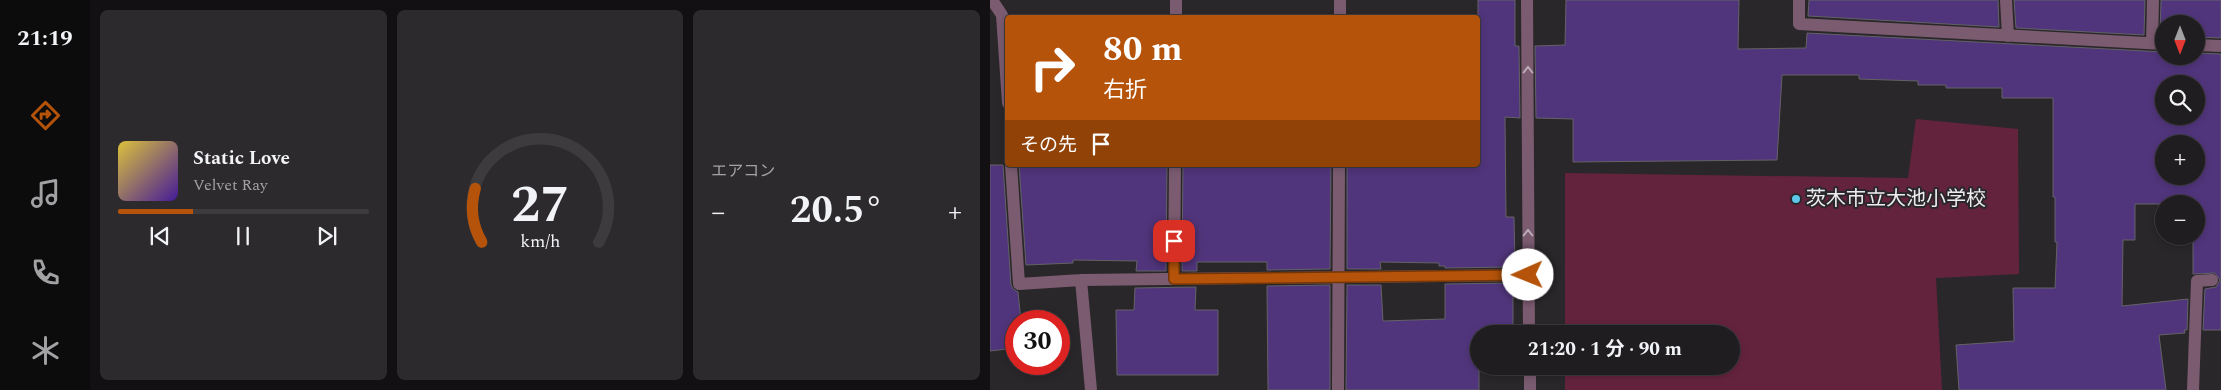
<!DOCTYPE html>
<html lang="ja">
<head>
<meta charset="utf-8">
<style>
  body { margin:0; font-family:Spectral,"Noto Sans JP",serif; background:#2d2a2d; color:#f1f3f6; height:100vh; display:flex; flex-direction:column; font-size:19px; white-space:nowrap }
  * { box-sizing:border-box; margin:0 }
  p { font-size:16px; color:#a2a2a5 }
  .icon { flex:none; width:28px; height:28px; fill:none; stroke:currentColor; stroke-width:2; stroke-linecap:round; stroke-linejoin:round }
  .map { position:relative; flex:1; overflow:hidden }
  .sheet { display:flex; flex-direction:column; gap:10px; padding:10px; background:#121012; width:900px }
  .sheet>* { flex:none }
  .guide { position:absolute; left:15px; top:15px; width:475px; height:152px; border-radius:5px; box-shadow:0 2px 8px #0003,0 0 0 1px #3d3b3e; background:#b45309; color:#fff; overflow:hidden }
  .needle { width:32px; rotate:180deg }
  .controls { position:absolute; left:1165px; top:15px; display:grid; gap:10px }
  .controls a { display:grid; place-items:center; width:50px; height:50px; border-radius:50%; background:#201d20; box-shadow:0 2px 8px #0003,0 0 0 1px #3d3b3e; font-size:25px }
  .speed { position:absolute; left:15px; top:310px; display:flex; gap:10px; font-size:25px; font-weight:700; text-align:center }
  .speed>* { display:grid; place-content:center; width:65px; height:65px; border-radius:50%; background:#201d20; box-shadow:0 2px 8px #0003,0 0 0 1px #3d3b3e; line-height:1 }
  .speed .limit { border:8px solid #d22; background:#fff; color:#111 }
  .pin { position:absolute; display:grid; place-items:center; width:42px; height:42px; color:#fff; margin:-21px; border-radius:10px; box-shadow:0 2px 8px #0006 }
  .me { position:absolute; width:55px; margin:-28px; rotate:269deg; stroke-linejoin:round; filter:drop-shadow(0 0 4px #0008) }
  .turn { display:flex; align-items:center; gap:18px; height:105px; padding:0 15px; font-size:22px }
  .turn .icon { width:65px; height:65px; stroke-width:2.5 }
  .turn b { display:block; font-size:35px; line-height:42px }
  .then { display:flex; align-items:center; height:48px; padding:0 15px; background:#0003; gap:10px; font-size:19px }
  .big { font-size:38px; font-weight:700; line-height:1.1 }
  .sheet .card { flex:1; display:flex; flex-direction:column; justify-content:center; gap:8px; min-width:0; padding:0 18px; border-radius:8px; background:#2d2a2d }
  .sheet .dial { align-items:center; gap:0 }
  .dial svg { height:130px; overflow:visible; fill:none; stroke:#3d3b3e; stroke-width:7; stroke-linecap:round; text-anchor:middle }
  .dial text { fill:#f1f3f6; stroke:none }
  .song { display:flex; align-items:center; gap:15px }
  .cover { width:60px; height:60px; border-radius:8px; background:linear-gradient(135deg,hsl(50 70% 55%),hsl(260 70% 35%)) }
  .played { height:5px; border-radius:2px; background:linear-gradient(90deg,#b45309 30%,#3d3b3e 30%) }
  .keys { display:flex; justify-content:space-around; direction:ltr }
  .heat { display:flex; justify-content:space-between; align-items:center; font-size:28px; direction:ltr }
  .sheet .tiles { flex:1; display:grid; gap:10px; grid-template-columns:repeat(3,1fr) }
  .trip { position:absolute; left:480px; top:325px; width:270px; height:50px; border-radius:25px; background:#201d20; box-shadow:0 2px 8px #0003,0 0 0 1px #3d3b3e; font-weight:700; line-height:50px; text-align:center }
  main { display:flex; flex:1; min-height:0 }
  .tab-bar { display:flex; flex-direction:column; width:90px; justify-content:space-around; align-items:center; background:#0d0c0d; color:#a2a2a5 }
  .tab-bar .icon { width:35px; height:35px }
  .tab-bar .active { color:#b45309 }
  .tab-bar b { font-size:22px; color:#f1f3f6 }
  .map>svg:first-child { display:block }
  .pitch { fill:#64233d }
  .building { fill:#51357c; stroke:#636266; fill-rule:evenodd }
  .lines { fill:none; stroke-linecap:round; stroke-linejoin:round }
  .minor { stroke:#7b5b70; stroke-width:12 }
  .oneway { stroke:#baabb6 }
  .route-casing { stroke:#753606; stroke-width:12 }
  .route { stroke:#b45309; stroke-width:9 }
  .poi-dot { fill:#5cc7e8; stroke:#2a272a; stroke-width:2 }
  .labels { text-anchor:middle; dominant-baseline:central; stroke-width:4; stroke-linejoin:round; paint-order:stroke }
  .poi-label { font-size:20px; fill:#eeecef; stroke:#2a272a; text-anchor:start }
</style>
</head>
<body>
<main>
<nav class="tab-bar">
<b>21:19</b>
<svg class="icon active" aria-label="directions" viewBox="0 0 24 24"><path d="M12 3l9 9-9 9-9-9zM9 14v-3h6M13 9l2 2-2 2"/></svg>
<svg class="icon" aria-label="music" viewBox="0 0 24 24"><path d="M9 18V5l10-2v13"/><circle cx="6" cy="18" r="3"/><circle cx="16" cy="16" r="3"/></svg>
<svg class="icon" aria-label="phone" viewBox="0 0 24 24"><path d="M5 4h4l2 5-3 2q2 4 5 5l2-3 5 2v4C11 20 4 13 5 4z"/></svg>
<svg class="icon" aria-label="climate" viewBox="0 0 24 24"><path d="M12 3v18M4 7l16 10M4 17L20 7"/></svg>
</nav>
<section class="sheet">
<div class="tiles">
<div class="card">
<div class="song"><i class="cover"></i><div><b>Static Love</b><p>Velvet Ray</p></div></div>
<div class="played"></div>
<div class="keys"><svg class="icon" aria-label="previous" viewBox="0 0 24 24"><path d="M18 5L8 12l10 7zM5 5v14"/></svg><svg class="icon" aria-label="pause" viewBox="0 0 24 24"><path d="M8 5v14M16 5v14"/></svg><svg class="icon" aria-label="next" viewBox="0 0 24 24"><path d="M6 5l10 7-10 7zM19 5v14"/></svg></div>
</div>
<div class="card dial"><svg viewBox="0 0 100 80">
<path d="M14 69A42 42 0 1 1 86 69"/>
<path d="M14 69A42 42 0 0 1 10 36" stroke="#b45309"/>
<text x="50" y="56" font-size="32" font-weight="700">27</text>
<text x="50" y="72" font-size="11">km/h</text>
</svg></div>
<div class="card"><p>エアコン</p>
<div class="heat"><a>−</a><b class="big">20.5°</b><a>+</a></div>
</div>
</div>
</section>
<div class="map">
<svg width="1231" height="390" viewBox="0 0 1231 390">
  <rect width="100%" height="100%" fill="#2a272a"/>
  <path class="pitch" d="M 926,119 L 1028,129 L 1029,274 L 946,278 L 952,390 L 575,390 L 575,366 L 741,366 L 741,334 L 575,334 L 575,173 L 918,178 Z"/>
  <path class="building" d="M 488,0 L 525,0 L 525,46 L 529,46 L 530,118 L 515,117 L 516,217 L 524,217 L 525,265 L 523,267 L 455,268 L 455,266 L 449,266 L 449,263 L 390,262 L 391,269 L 357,269 L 357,165 L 488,165 Z
    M 576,0 L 749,0 L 748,49 L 816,48 L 817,33 L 1174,52 L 1174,56 L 1206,56 L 1206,53 L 1231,54 L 1231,330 L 1213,330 L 1215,289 L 1226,287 L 1230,280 L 1225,273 L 1203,274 L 1203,236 L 1206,236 L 1206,204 L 1145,204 L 1145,240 L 1133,240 L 1132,306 L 1198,299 L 1197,330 L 1194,330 L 1195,333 L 1169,335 L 1176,390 L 969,390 L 966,345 L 1024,341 L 1023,288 L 1065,288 L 1067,242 L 1065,242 L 1065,197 L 1063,197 L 1063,98 L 1012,98 L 1012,88 L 956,88 L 956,85 L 928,85 L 928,81 L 869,79 L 869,75 L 792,75 L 787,160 L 583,162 L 583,119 L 546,118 L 545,46 L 575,45 ZM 1174,84 L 1206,84 L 1206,116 L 1174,116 ZM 1174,144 L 1206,144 L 1206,176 L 1174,176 Z
    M 819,0 L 1008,0 L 1009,27 L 818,16 Z
    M 1024,0 L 1155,0 L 1154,35 L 1026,28 Z
    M 1171,0 L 1231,0 L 1231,38 L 1206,37 L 1206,24 L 1174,24 L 1174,36 L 1170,36 Z
    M 0,165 L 13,165 L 21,285 L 23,289 L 28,292 L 31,321 L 26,321 L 26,348 L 0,351 Z
    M 29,165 L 177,165 L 176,271 L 146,271 L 147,261 L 83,260 L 83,263 L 36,265 Z
    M 193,165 L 341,165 L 340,269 L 277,270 L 277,262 L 207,262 L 207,271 L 192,271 Z
    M 523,283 L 523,334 L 489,334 L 489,390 L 356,390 L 357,285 L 391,285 L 393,321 L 455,319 L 455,284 Z
    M 340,285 L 340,390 L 278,390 L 277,286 Z
    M 206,287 L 205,310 L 228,310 L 228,375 L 127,375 L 126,310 L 144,310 L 145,288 Z"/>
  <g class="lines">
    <path class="minor" d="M 2,0 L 12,15 L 18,103
      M 537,0 L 539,334
      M 809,0 L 809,24 L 1174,44
      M 1016,0 L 1018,36
      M 186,18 L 186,0
      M 350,18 L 350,0
      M 1162,43 L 1163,0
      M 1206,45 L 1231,46
      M 21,165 L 29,284 L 91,280 L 538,275
      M 184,279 L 185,165
      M 91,280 L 101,390
      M 540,366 L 540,390
      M 348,390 L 349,165
      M 1203,390 L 1207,281 L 1222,280"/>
  </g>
  <defs><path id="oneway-chevron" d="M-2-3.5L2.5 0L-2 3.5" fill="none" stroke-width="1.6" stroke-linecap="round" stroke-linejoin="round" transform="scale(1.25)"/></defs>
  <g class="oneway">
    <use href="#oneway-chevron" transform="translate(538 70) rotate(-90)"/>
    <use href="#oneway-chevron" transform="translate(538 233) rotate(-90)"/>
  </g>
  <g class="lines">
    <g class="route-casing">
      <path id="route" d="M 184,241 L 184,279 L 538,275"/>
    </g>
    <use href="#route" class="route"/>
  </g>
  <circle class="poi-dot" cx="806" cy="199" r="5"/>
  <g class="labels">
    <g class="poi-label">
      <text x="816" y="199">茨木市立大池小学校</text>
    </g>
  </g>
</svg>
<div class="controls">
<a><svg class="needle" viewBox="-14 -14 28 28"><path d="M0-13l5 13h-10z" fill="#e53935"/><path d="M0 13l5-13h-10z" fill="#a2a2a5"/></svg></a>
<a><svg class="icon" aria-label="search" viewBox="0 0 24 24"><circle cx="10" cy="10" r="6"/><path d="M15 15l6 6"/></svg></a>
<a>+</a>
<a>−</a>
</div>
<div class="speed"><div class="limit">30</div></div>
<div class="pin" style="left:184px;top:241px;background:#d93025"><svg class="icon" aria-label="arrive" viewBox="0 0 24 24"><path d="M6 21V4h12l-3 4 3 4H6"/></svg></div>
<svg class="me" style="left:538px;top:275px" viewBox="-20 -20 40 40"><circle r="19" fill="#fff"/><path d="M0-13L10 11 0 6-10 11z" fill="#b45309"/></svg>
<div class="trip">21:20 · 1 分 · 90 m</div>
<div class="guide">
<div class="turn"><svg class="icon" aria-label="right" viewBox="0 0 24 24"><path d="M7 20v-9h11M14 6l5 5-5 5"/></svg><div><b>80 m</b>右折</div></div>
<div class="then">その先<svg class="icon" aria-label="arrive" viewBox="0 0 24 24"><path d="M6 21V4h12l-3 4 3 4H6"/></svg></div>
</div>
</div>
</main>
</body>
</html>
